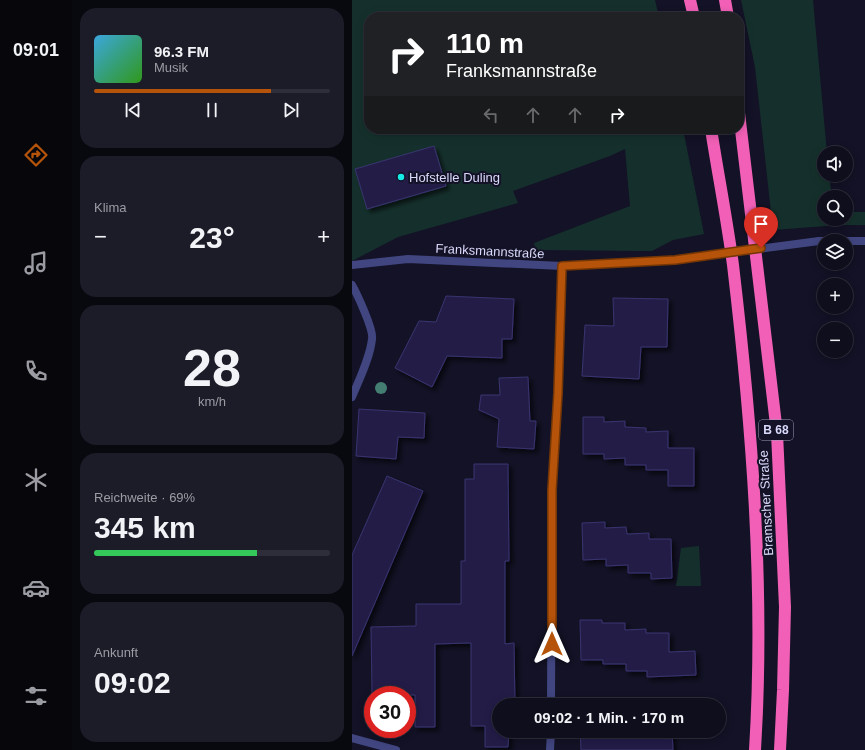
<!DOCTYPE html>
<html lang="de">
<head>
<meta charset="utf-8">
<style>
  body { margin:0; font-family:Arial,sans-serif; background:#1c1c29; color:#f1f3f6; height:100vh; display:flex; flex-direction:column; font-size:15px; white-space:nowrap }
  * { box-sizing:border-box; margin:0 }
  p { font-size:13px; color:#9b9ca3 }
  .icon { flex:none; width:22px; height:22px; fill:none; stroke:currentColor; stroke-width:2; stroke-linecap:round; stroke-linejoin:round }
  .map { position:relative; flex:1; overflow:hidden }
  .details { display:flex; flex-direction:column; gap:8px; padding:8px; background:#08080f; width:280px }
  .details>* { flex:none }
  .hud { position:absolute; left:12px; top:12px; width:380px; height:122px; border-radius:16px; box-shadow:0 2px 10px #0003,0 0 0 1px #2e2e3b; background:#202124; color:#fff; overflow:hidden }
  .buttons { position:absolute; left:465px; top:146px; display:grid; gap:8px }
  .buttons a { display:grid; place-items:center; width:36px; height:36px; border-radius:50%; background:#0e0e1c; box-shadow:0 2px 10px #0003,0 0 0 1px #2e2e3b; font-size:20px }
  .speed { position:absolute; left:12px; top:686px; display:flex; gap:8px; font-size:20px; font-weight:700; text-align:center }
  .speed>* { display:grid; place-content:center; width:52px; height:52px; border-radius:50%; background:#0e0e1c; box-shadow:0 2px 10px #0003,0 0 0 1px #2e2e3b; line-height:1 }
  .speed .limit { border:6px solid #d22; background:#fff; color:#111 }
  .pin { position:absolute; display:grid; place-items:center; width:34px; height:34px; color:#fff; margin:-41px -17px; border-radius:50% 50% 50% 0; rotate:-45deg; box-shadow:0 0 4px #0007 }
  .pin .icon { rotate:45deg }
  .me { position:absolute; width:44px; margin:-22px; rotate:0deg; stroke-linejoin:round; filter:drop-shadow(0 0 3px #0008) }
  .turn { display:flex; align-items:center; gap:14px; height:84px; padding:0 16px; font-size:18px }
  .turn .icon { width:52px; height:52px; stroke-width:2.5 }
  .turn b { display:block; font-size:28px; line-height:34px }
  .lanes { display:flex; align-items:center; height:38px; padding:0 16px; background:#0003; justify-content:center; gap:20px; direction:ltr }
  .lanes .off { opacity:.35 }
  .big { font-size:30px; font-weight:600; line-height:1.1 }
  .details .card { flex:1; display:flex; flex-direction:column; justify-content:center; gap:6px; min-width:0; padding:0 14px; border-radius:16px; background:#1c1c29 }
  .details .dial { align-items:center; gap:0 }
  .dial b { font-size:52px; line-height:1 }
  .song { display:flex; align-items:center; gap:12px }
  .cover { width:48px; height:48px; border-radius:6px; background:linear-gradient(135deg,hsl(200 70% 55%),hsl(110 70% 35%)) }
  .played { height:4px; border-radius:2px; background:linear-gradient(90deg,#b45309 75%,#2e2e3b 75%) }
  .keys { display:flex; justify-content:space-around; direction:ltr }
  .heat { display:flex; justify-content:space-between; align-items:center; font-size:22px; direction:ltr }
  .charge { height:6px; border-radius:3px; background:linear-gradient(90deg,#34c759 69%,#2e2e3b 0) }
  .trip { position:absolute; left:140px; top:698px; width:234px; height:40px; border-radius:20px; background:#0e0e1c; box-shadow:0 2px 10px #0003,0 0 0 1px #2e2e3b; font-weight:600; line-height:40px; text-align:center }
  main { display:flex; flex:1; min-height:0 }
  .tab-bar { display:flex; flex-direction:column; width:72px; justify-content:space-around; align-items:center; background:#06060b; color:#9b9ca3 }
  .tab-bar .icon { width:28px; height:28px }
  .tab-bar .on { color:#b45309 }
  .tab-bar b { font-size:18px; color:#f1f3f6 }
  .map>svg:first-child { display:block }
  .green { fill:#15302c }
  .building { fill:#231f46; stroke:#393470; filter:url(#shadow) }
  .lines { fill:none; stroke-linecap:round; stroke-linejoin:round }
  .street { stroke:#414681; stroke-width:8 }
  .highway { stroke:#f160b6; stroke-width:12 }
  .street-bridge { stroke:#414681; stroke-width:8 }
  .tree { fill:#447e72 }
  .route-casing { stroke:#753606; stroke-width:10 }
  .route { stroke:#b45309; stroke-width:7 }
  .poi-dot { fill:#17ebe8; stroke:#131226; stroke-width:1.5 }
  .labels { text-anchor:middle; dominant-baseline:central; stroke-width:4; stroke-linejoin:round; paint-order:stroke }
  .shield { fill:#131226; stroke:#9e9ebc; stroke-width:1 }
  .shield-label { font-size:12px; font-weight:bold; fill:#dadafc }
  .poi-label { font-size:13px; fill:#dadafc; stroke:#131226; text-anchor:start }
  .street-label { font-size:13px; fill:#dadafc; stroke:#131226 }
</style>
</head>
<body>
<main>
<nav class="tab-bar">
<b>09:01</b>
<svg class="icon on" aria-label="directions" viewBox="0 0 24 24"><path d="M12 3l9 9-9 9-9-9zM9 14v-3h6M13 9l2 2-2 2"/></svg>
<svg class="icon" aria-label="music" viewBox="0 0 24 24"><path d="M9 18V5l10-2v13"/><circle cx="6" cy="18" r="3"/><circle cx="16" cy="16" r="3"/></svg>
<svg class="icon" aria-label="phone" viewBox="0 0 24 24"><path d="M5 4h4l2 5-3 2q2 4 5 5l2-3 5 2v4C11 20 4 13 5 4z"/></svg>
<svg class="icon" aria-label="climate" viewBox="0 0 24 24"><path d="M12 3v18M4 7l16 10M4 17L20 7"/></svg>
<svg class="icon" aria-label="car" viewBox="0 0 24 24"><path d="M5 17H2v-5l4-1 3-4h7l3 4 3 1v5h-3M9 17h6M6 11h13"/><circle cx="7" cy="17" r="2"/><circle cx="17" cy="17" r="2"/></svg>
<svg class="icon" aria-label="filters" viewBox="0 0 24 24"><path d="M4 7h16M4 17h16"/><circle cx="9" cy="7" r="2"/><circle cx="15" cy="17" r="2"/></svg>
</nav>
<section class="details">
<div class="card">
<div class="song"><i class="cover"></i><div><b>96.3 FM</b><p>Musik</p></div></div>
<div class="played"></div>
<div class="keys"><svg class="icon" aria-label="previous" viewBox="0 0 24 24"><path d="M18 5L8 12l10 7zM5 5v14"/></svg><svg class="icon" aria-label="pause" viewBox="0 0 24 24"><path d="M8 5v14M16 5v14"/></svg><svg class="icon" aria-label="next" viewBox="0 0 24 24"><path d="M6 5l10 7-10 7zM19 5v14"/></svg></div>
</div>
<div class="card"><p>Klima</p>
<div class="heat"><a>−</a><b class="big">23°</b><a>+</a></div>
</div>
<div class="card dial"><b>28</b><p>km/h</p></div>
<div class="card"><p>Reichweite · 69%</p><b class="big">345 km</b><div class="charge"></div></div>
<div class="card"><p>Ankunft</p><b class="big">09:02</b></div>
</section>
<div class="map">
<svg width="513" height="750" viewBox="0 0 513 750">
  <defs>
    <filter id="shadow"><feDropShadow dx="3.5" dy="3.5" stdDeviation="2" flood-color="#0009"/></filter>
  </defs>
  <rect width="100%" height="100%" fill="#131226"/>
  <path class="green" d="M 0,0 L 303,0 L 307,17 L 17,17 L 17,129 L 331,129 L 352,234 L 321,240 L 300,251 L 184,250 L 182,243 L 278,206 L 273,149 L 258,156 L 161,191 L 166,203 L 46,237 L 0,261 Z
    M 389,0 L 461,0 L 475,153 L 472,153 L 472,175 L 477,175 L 480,197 L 472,197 L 472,219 L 494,219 L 494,212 L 513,212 L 513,225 L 487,225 L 421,230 L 403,67 Z
    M 347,546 L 349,586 L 324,586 L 329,548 Z"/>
  <path class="building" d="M 82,146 L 94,186 L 15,209 L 3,169 Z
    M 94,296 L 162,299 L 160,339 L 150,339 L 150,358 L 95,356 L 80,387 L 43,368 L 67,321 L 84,322 Z
    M 261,298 L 316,299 L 315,347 L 289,347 L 287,379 L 230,376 L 233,325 L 262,326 Z
    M 176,377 L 178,421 L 184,421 L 182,449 L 145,447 L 147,419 L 127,410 L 129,395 L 148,395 L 147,378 Z
    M 7,409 L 73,413 L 72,438 L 46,437 L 44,459 L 4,456 Z
    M 231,417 L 252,417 L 252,422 L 273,421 L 273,427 L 294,428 L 294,432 L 316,431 L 316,448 L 342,448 L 342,486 L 316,486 L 316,470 L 294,470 L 294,465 L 273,465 L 273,458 L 252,459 L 252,454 L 231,454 Z
    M 122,464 L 156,464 L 157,561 L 153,561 L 153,644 L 162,643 L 163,705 L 147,705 L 147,731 L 157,731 L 156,747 L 133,747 L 133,726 L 119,726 L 119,643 L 83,644 L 83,727 L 63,727 L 63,695 L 20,695 L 19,627 L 64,626 L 64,604 L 109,604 L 109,561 L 113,561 L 113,479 L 122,479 Z
    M 35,476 L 71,491 L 0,656 L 0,555 Z
    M 253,522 L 253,528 L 274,527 L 275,534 L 297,533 L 297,539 L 319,539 L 320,578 L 299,579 L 299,573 L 276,573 L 276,565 L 254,566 L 254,559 L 231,560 L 230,523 Z
    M 228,620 L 250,620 L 250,623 L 273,623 L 273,630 L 294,629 L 294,633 L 317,633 L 317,652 L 343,651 L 344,675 L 295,677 L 295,671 L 274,671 L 274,664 L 251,664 L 251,660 L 229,660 Z
    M 228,731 L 320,731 L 321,750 L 229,750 Z"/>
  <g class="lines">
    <path class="street" d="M 467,241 L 513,241
      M 0,265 L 56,259 L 210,266 L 323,260
      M 0,285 C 5,294 22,330 20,339 C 18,358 7,380 0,397
      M 199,705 L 200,490 L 206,393 L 210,266
      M 0,738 L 44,750
      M 198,750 L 199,731"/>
    <path class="highway" d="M 338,0 L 342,17
      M 373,0 L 376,17
      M 387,113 L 425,433 L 433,607 L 431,690 L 428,750
      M 359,129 C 366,174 375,220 381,265 C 400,426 413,589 403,750"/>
    <path class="street-bridge" d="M 323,260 L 467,241"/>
  </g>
  <circle class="tree" cx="29" cy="388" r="6"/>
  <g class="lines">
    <g class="route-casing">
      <path id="route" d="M 200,644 L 200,490 L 206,393 L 210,266 L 323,260 L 409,248"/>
    </g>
    <use href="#route" class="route"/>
  </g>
  <circle class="poi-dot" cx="49" cy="177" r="4"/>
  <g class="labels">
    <rect class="shield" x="407" y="420" width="34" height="20" rx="3"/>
    <g class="shield-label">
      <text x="424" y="430">B 68</text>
    </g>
    <g class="poi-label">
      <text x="57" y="177">Hofstelle Duling</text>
    </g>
    <g class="street-label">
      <text transform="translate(138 251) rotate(3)">Franksmannstraße</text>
      <text transform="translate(414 503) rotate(-93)">Bramscher Straße</text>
    </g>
  </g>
</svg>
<div class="buttons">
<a><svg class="icon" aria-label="sound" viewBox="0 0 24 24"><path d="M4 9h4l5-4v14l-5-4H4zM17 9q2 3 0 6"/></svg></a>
<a><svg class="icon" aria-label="search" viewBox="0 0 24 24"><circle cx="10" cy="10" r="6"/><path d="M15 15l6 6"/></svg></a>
<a><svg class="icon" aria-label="layers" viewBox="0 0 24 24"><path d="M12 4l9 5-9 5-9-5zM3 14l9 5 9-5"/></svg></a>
<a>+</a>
<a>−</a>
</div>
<div class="speed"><div class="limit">30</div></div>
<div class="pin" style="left:409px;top:248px;background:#d93025"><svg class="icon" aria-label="arrive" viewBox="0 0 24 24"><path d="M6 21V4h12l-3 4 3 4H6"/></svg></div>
<svg class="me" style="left:200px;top:644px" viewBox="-20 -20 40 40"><path d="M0-17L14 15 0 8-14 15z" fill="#b45309" stroke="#fff" stroke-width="4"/></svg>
<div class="trip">09:02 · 1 Min. · 170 m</div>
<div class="hud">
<div class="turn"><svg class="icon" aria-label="right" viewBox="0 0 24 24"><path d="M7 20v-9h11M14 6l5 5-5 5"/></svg><div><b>110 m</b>Franksmannstraße</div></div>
<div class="lanes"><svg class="icon off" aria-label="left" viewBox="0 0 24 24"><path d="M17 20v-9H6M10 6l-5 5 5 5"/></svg><svg class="icon off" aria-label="ahead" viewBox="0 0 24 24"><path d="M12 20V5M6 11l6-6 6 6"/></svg><svg class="icon off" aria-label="ahead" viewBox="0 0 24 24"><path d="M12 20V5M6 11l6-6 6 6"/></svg><svg class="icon" aria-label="right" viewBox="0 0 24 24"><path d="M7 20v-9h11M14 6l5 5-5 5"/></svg></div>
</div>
</div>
</main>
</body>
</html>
